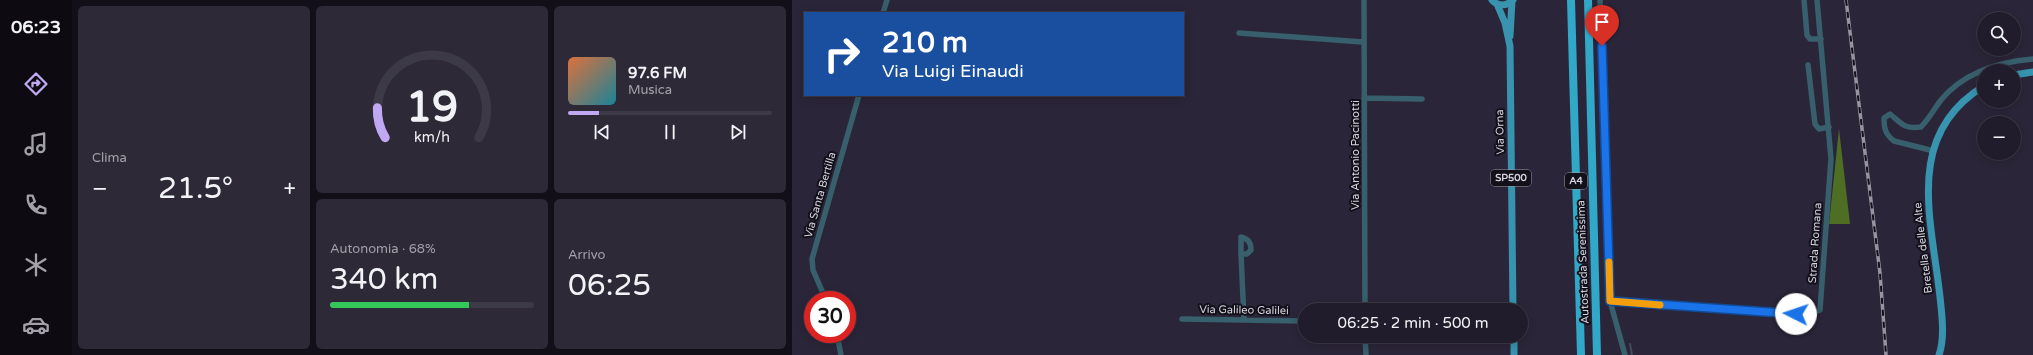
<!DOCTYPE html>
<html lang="it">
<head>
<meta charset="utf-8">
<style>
  body { margin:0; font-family:"Varela Round",sans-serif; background:#2d2937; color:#f1f3f6; height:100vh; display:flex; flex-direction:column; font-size:15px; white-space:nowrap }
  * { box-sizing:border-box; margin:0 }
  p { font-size:13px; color:#a2a1a9 }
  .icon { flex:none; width:22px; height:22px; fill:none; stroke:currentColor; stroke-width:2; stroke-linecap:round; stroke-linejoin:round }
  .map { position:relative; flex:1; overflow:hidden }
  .panel { display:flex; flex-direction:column; gap:6px; padding:6px; background:#120f18; width:720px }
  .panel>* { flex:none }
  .guide { position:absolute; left:12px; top:12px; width:380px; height:84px; border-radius:0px; box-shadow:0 2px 10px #0003,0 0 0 1px #3d3a47; background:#1a4fa0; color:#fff; overflow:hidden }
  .controls { position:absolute; left:1185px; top:12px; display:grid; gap:8px }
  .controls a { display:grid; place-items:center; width:44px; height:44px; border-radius:50%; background:#201c2b; box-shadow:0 2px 10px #0003,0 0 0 1px #3d3a47; font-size:20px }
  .speed { position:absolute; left:12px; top:291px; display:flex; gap:8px; font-size:20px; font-weight:700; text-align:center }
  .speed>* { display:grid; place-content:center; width:52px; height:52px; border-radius:50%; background:#201c2b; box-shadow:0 2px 10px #0003,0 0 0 1px #3d3a47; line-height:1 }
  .speed .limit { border:6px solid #d22; background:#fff; color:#111 }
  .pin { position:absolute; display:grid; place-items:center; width:34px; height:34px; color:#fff; margin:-41px -17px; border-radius:50% 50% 50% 0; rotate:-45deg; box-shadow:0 0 4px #0007 }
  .pin .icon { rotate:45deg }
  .me { position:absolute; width:44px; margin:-22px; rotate:274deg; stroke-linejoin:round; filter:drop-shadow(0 0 3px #0008) }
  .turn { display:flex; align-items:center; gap:14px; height:84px; padding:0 12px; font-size:18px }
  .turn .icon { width:52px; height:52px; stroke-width:2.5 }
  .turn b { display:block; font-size:28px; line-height:34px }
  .big { font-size:30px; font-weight:600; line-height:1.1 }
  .panel .tile { flex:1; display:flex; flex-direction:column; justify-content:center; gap:6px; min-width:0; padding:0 14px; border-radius:6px; background:#2d2937 }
  .panel .dial { align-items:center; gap:0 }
  .dial svg { height:104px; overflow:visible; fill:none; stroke:#3d3a47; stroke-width:7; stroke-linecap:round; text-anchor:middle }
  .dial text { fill:#f1f3f6; stroke:none }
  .song { display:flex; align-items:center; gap:12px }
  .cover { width:48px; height:48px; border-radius:6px; background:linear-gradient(135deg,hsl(20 70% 55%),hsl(190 70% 35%)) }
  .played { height:4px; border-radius:2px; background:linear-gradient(90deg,#c0a8f3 15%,#3d3a47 15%) }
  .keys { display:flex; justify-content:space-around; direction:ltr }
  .heat { display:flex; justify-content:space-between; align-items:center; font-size:22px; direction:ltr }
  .charge { height:6px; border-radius:3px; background:linear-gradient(90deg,#34c759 68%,#3d3a47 0) }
  .panel .tiles { flex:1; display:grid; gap:6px; grid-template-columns:repeat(3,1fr) }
  .tile:first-child { grid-row:span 2 }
  .trip { position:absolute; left:506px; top:303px; width:230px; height:40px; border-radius:20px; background:#201c2b; box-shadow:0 2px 10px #0003,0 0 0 1px #3d3a47; font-weight:600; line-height:40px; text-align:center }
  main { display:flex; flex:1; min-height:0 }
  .tab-bar { display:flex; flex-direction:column; width:72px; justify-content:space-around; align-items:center; background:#0d0b11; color:#a2a1a9 }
  .tab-bar .icon { width:28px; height:28px }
  .tab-bar .on { color:#c0a8f3 }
  .tab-bar b { font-size:18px; color:#f1f3f6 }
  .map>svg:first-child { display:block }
  .forest { fill:#4e6f23 }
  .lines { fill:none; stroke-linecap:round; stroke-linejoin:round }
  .stream { stroke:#404c5b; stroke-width:2 }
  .minor { stroke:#375f6c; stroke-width:5.5 }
  .major { stroke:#3793ae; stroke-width:7 }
  .highway { stroke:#32a8c8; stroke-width:8 }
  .rail-casing { stroke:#9793a2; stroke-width:3.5 }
  .rail { stroke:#121019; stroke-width:2; stroke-dasharray:6; stroke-linecap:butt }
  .route-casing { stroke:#114b97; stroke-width:10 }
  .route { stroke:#1a73e8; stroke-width:7 }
  .slow { stroke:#f59e0b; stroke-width:7 }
  .labels { text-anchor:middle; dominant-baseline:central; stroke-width:4; stroke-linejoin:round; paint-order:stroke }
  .shield { fill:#121019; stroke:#9a98a4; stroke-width:1 }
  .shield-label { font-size:10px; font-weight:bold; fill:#d5d2df }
  .street-label { font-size:11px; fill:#d5d2df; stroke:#121019 }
</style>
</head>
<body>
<main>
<nav class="tab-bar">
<b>06:23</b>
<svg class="icon on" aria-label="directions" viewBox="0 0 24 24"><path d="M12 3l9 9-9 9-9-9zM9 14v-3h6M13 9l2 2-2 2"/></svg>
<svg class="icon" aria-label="music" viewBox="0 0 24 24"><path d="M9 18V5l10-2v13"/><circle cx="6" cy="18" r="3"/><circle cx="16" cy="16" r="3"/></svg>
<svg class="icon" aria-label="phone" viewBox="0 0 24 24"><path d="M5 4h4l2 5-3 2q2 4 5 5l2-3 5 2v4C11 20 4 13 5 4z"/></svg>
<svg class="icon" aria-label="climate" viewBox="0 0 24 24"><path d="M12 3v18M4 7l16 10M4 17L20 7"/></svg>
<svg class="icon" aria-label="car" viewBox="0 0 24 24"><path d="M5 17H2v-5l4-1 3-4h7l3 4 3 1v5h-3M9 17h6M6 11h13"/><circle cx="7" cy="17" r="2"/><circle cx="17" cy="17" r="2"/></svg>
</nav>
<section class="panel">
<div class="tiles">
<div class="tile"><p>Clima</p>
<div class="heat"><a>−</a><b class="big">21.5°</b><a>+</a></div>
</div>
<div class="tile dial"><svg viewBox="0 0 100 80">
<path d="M14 69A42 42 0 1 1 86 69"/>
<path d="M14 69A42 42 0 0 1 8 46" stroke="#c0a8f3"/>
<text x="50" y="56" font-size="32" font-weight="700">19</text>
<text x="50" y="72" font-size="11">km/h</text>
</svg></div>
<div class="tile">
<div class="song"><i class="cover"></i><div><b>97.6 FM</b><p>Musica</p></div></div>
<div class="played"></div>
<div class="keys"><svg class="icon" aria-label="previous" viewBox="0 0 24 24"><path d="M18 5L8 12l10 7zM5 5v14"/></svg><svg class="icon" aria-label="pause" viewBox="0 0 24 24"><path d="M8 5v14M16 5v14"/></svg><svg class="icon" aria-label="next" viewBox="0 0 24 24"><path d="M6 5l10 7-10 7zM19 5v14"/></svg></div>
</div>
<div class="tile"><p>Autonomia · 68%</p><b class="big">340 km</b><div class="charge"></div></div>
<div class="tile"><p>Arrivo</p><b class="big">06:25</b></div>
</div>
</section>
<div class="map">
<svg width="1241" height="355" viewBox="0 0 1241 355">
  <rect width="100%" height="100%" fill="#2b2539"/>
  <path class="forest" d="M 1047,129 L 1058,224 L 1037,224 Z"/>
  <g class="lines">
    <path class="stream" d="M 838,344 L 840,355"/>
    <path class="minor" d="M 572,0 L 573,310
      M 808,0 L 818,301 L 833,355
      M 1012,0 L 1015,35 L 1018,39 L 1029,39
      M 91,13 L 95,0
      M 447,33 L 571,42
      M 1016,65 L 1023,124 L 1027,129 L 1037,127
      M 572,98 L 630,99
      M 1142,151 L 1102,141 C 1093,134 1092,128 1092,118 L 1098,114 C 1110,124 1112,129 1129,127 C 1137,119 1142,109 1149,100 C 1172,72 1206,62 1241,59
      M 449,254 L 449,237 C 456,239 459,242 459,250 L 455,254 L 449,254 L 452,320
      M 34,300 L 21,270 L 20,259 L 67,95
      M 818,301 L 1018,314 L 1028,310 L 1039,159 L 1025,0
      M 390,319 L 513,321
      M 45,334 L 49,355
      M 573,336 L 574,355"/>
    <path class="major" d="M 700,0 C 706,7 715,6 721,0
      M 705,4 L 713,23 L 718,46 L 721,310
      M 718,36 L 720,1
      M 1222,75 L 1241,72
      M 722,336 L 722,355
      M 1147,355 C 1153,338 1150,315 1148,297 C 1140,221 1111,135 1192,86"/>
    <path class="highway" d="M 779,0 L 789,355
      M 796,0 L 805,355"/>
    <g class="rail-casing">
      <path id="rail" d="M 1054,0 L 1088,273 L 1094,355"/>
    </g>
    <use href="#rail" class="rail"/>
  </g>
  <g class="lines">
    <g class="route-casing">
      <path id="route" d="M 810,46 L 818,301 L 1004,314"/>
    </g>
    <use href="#route" class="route"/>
    <path class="slow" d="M 817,262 L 818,301 L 868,305"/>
  </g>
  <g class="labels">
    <g class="shield">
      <rect x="699" y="170" width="40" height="16" rx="3"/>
      <rect x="773" y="173" width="22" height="16" rx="3"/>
    </g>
    <g class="shield-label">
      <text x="719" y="178">SP500</text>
      <text x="784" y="181">A4</text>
    </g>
    <g class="street-label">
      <text transform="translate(708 132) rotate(-91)">Via Orna</text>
      <text transform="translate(563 155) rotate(-90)">Via Antonio Pacinotti</text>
      <text transform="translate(28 195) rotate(-74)">Via Santa Bertilla</text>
      <text transform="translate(1023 243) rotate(-86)">Strada Romana</text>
      <text transform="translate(1131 248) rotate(-97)">Bretella delle Alte</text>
      <text transform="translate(791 262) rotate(-92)">Autostrada Serenissima</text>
      <text transform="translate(452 310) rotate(1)">Via Galileo Galilei</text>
    </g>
  </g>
</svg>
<div class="controls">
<a><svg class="icon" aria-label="search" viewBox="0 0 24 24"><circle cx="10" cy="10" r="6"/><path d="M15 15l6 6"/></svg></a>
<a>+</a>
<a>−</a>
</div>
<div class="speed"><div class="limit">30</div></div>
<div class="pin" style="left:810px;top:46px;background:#d93025"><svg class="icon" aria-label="arrive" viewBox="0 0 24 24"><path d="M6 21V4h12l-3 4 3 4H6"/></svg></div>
<svg class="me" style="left:1004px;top:314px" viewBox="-20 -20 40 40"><circle r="19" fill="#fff"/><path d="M0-13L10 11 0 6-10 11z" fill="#1a73e8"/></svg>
<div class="trip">06:25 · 2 min · 500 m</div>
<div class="guide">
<div class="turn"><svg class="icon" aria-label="right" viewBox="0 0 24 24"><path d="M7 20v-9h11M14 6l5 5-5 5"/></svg><div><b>210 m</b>Via Luigi Einaudi</div></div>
</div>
</div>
</main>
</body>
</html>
